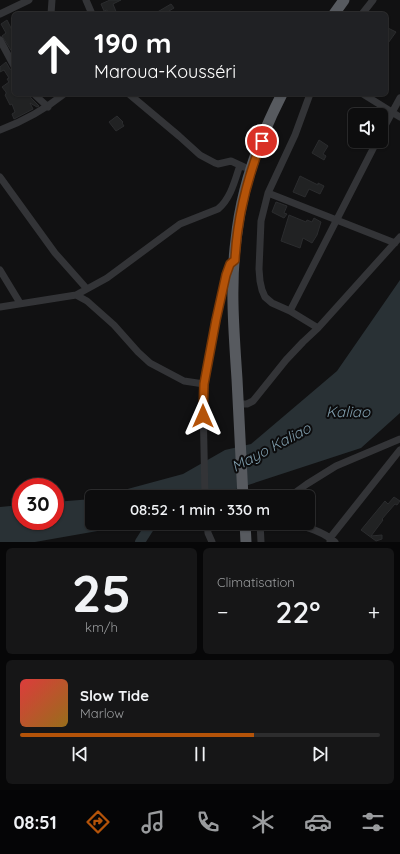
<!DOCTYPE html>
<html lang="fr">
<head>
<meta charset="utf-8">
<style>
  body { margin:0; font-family:Quicksand,sans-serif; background:#161617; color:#f1f3f6; height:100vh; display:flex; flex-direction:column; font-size:15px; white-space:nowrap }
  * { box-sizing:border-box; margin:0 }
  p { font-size:13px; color:#9a9c9e }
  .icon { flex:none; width:22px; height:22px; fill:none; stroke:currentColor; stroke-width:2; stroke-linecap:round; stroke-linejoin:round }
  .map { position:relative; height:542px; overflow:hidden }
  .details { display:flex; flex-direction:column; gap:6px; padding:6px; background:#070708; flex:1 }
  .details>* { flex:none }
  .top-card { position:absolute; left:12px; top:12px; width:376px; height:84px; border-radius:6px; box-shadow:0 1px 3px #0004,0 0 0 1px #2d2d2e; background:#202124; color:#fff; overflow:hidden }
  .controls { position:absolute; left:348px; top:108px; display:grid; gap:8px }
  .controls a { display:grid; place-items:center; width:40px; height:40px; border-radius:6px; background:#0d0d0e; box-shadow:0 1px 3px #0004,0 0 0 1px #2d2d2e; font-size:20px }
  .speed { position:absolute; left:12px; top:478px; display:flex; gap:8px; font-size:20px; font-weight:700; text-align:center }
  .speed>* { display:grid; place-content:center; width:52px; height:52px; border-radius:50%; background:#0d0d0e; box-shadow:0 1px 3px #0004,0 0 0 1px #2d2d2e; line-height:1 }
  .speed .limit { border:6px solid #d22; background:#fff; color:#111 }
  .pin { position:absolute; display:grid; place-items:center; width:34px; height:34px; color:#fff; margin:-17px; border:2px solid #fff; border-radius:50%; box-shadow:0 1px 4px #0007 }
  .me { position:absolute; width:44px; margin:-22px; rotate:0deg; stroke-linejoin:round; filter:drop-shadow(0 0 3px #0008) }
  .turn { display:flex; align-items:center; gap:14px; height:84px; padding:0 16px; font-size:18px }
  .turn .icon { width:52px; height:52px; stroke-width:2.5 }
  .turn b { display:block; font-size:28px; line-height:34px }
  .big { font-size:30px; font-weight:600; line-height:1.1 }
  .details .tile { flex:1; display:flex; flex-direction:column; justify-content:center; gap:6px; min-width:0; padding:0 14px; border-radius:6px; background:#161617 }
  .details .dial { align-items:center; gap:0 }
  .dial b { font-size:52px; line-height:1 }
  .song { display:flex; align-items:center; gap:12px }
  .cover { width:48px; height:48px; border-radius:6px; background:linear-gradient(135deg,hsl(0 70% 55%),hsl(40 70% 35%)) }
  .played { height:4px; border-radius:2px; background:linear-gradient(90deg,#b45309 65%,#2d2d2e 65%) }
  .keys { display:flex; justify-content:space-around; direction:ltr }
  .heat { display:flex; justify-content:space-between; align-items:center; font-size:22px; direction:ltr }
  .details .tiles { flex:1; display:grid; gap:6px; grid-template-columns:1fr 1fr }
  .tile:last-child { grid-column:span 2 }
  .trip { position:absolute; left:85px; top:490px; width:230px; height:40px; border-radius:6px; background:#0d0d0e; box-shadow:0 1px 3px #0004,0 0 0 1px #2d2d2e; font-weight:600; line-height:40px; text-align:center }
  .tab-bar { display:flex; height:64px; justify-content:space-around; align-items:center; background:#050506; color:#9a9c9e }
  .tab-bar .icon { width:28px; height:28px }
  .tab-bar .current { color:#b45309 }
  .tab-bar b { font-size:18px; color:#f1f3f6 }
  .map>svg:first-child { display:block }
  .water { fill:#293135 }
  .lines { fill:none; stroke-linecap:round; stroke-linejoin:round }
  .river { stroke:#293135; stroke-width:10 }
  .building { fill:#212223; stroke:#2b2c2e }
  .minor { stroke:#333437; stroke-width:7 }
  .trunk { stroke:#575a5f; stroke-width:11 }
  .route-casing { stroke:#753606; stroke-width:10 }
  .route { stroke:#b45309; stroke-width:7 }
  .labels { text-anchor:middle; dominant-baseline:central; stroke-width:4; stroke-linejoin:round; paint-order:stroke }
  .water-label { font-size:15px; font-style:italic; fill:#7e9baa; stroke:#0c0c0d }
</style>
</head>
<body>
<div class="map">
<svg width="400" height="542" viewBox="0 0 400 542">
  <rect width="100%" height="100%" fill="#111112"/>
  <path class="water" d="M 400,280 L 400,413 L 361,448 L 230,491 L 222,497 L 98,497 L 183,474 L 225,450 L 251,444 L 337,371 Z
    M 92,499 L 92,523 L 143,523 L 35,542 L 0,542 L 0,507 L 21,505 L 21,521 L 55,521 L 55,502 Z"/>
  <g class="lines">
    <path class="river" d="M 140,542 L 152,523"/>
  </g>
  <path class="building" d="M 110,0 L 121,0 L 113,4 L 117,14 L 108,14 L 107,10 L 104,11 L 101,4 Z
    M 171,4 L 174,8 L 169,11 L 171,14 L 154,14 Z
    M 7,20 L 12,30 L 14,29 L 14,55 L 2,36 L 6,33 L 1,24 Z
    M 386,27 L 396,32 L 386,46 Z
    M 6,62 L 10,69 L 14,71 L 14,94 L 29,94 L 31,98 L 39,106 L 37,107 L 30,103 L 33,109 L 14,119 L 12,114 L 15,112 L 12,104 L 10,105 L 5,95 L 6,94 L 6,92 L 2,87 L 9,82 L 7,79 L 9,78 L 4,70 L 0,72 L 0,67 Z
    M 117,116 L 123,122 L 122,123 L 124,126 L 116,131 L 109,122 Z
    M 319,140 L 328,146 L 323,154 L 326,156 L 324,160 L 312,153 Z
    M 300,176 L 318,185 L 318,183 L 324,186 L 320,194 L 309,189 L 305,197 L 293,192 Z
    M 276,202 L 287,206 L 284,213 L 287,214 L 284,218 L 272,212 Z
    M 289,215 L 306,222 L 307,220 L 312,222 L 314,218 L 321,222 L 317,235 L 312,243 L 303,238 L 300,248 L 281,241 Z
    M 394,497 L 400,501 L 397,505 L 395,504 L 382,519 L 383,520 L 371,536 L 382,535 L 382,539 L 376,541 L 361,530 L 385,501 L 388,504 Z"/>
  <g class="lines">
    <path class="minor" d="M 86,0 L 92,14
      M 0,14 L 29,0
      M 51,14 L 52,0
      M 362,14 L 373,0
      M 0,40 L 14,66
      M 34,94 L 48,107
      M 129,94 L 179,136 L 200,155 L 215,163 L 218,164 L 231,161 L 244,167
      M 310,94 L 295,135 L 268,193 L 261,221 L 259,269 L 260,281 L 262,290 L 265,297 L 272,303 L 290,311 L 318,328
      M 363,94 L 400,117
      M 0,130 C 24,121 44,110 64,94
      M 381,133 L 400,98
      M 0,177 L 55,253 L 87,289
      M 268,193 L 395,243
      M 0,270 L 20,303
      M 76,295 L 107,278 L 180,224 L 218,209 C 231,198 235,180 240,165
      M 0,307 L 76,295 L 87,301 L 114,325 L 138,352 L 150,363 L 184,381 L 204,384
      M 290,311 L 377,141
      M 238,404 L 247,404 L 253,401 L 286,360 L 303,342 L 318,328 L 400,237
      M 205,497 L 203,402 L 204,384 L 226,275 L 233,262
      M 289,497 L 307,484 L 336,466 L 400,439
      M 207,523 L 208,533 L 212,542
      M 260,523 L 261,542
      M 290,523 C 306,527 323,531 335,542
      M 330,542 L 330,538 L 400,450"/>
    <path class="trunk" d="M 334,14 L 344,0
      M 243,497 C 241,458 239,418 237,379 C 234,333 230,286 236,240 C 241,190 259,139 282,94
      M 245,523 L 246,542"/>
  </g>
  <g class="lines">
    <g class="route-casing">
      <path id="route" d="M 203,416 L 204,384 L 216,320 L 226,275 L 230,264 L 235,260 C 237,219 247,179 262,141"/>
    </g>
    <use href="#route" class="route"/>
  </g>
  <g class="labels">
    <g class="water-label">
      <text x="348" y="411">Kaliao</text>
      <text transform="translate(271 447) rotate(-28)">Mayo Kaliao</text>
    </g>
  </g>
</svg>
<div class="controls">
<a><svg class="icon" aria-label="sound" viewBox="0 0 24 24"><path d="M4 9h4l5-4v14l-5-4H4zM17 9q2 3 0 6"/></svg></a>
</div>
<div class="speed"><div class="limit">30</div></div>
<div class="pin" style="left:262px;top:141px;background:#d93025"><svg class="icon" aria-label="arrive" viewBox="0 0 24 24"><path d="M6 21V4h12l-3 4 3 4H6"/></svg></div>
<svg class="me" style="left:203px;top:416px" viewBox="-20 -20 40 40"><path d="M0-17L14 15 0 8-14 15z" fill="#b45309" stroke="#fff" stroke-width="4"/></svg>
<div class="trip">08:52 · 1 min · 330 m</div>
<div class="top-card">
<div class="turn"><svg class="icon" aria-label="ahead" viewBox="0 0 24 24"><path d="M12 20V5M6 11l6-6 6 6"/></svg><div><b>190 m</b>Maroua-Kousséri</div></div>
</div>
</div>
<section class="details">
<div class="tiles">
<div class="tile dial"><b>25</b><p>km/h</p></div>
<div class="tile"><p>Climatisation</p>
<div class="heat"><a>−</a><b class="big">22°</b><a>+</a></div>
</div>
<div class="tile">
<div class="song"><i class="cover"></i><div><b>Slow Tide</b><p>Marlow</p></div></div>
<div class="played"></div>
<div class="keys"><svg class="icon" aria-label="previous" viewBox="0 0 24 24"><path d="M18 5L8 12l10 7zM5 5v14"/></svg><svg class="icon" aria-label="pause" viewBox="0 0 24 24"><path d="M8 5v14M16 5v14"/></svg><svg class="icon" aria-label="next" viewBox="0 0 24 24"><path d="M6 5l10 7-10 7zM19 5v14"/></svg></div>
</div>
</div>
</section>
<nav class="tab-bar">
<b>08:51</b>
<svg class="icon current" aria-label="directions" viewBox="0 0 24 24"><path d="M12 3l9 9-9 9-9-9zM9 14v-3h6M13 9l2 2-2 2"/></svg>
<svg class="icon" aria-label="music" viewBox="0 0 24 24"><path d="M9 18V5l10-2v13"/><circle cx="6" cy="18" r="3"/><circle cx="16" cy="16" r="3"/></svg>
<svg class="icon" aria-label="phone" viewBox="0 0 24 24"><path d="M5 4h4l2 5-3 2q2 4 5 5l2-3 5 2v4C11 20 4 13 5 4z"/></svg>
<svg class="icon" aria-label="climate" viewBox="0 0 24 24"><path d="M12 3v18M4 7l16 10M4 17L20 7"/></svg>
<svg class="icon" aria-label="car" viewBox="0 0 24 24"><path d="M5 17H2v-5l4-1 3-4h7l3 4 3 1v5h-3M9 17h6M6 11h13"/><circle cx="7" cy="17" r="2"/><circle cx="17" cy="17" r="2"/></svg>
<svg class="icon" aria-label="filters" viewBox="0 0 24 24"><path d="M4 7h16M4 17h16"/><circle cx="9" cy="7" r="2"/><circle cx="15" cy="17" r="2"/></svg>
</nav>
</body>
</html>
